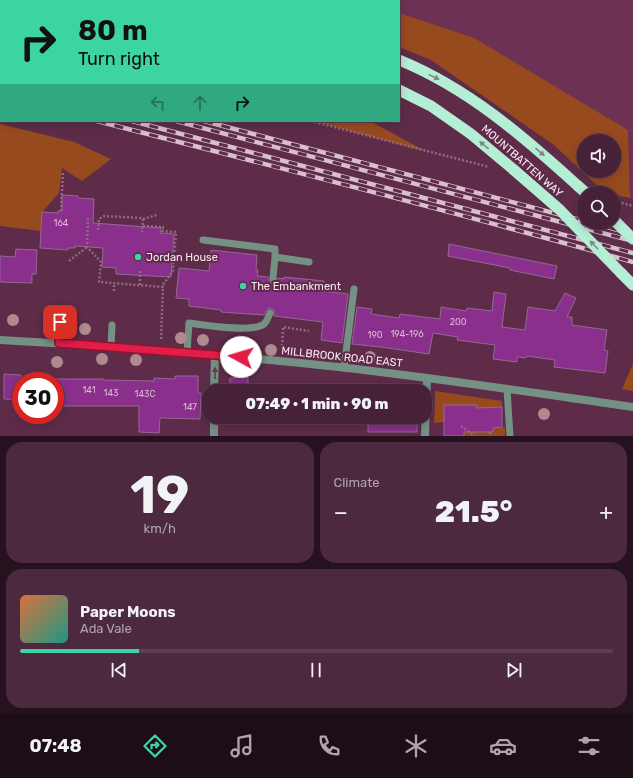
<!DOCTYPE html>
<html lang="en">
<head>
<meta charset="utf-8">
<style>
  body { margin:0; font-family:Rubik,sans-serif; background:#4d293f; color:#f1f3f6; height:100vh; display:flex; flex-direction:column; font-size:15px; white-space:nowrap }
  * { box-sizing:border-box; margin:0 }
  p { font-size:13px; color:#b0a3ad }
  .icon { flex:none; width:22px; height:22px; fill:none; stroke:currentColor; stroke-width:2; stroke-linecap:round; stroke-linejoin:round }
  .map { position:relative; height:436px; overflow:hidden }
  .side { display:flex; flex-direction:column; gap:6px; padding:6px; background:#26121e; flex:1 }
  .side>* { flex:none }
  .top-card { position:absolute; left:0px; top:0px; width:400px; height:122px; box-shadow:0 2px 10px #0003,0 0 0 1px #5e3e52; background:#3dd4a3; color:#111; overflow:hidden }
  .controls { position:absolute; left:577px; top:134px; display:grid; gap:8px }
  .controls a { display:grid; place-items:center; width:44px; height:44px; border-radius:50%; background:#462137; box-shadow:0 2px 10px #0003,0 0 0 1px #5e3e52; font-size:20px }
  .speed { position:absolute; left:12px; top:372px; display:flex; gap:8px; font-size:20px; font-weight:700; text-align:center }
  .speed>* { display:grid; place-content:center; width:52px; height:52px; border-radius:50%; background:#462137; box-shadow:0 2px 10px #0003,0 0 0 1px #5e3e52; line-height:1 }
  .speed .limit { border:6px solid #d22; background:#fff; color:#111 }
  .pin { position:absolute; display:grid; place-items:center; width:34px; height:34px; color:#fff; margin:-17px; border-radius:8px; box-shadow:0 2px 6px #0006 }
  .me { position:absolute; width:44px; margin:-22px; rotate:276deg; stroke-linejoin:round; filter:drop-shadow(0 0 3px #0008) }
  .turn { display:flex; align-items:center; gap:14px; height:84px; padding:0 12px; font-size:18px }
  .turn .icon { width:52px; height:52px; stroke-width:2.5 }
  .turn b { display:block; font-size:28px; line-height:34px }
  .lanes { display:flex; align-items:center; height:38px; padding:0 12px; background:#0003; justify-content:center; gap:20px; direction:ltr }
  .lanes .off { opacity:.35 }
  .big { font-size:30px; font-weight:800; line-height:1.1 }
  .side .tile { flex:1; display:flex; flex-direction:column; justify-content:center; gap:6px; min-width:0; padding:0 14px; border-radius:16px; background:#4d293f }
  .side .dial { align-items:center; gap:0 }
  .dial b { font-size:52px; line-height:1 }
  .song { display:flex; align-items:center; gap:12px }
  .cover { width:48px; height:48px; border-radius:6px; background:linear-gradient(135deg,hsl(20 70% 55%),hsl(170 70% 35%)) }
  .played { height:4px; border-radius:2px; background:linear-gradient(90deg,#3dd4a3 20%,#5e3e52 20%) }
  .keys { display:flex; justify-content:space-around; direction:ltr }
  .heat { display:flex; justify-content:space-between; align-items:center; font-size:22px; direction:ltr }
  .side .tiles { flex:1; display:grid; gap:6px; grid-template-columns:1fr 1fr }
  .tile:last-child { grid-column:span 2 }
  .trip { position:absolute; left:202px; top:384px; width:230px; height:40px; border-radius:16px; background:#462137; box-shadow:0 2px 10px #0003,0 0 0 1px #5e3e52; font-weight:800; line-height:40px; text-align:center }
  .tab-bar { display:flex; height:64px; justify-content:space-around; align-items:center; background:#1c0d16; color:#b0a3ad }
  .tab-bar .icon { width:28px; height:28px }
  .tab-bar .on { color:#3dd4a3 }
  .tab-bar b { font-size:18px; color:#f1f3f6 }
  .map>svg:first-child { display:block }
  .built { fill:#6c3153 }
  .green { fill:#984a1f; fill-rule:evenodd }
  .building { fill:#8a308c; stroke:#946894 }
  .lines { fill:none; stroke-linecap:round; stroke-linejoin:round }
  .path { stroke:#916980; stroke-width:2.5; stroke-dasharray:2 2; stroke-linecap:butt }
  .service { stroke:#749184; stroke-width:7 }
  .minor { stroke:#749184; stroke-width:8 }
  .trunk { stroke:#b4eed5; stroke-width:11 }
  .rail-casing { stroke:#d9bfcd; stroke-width:4.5 }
  .rail { stroke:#5e2c49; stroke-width:3; stroke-dasharray:9; stroke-linecap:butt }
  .trunk-bridge { stroke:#b4eed5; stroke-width:11 }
  .tree { fill:#b0898e }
  .oneway { fill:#858388 }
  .oneway2 { fill:#613b52 }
  .route-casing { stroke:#92132f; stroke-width:10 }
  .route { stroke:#e11d48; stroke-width:7 }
  .poi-dot { fill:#3dd4a3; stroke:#5e2c49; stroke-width:1.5 }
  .labels { text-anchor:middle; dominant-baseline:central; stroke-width:4; stroke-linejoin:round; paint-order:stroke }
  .number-label { font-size:9px; fill:#dfb9d8 }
  .street-label { font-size:11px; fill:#fbe7f1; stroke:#5e2c49 }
  .poi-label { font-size:11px; fill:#fbe7f1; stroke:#5e2c49; text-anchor:start }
</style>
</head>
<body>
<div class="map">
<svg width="633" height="436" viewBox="0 0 633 436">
  <rect width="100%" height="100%" fill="#5e2c49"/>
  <path class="built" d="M 353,0 L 633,0 L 633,199 L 630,198 L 628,130 L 399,13 L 399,1 Z"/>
  <path class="green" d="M 399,13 L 474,38 L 628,130 L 630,198 L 614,195 L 614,193 L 604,192 L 554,145 L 431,60 L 399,47 ZM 584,141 L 614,141 L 614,171 L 584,171 Z
    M 313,121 L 370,121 L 427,152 Z
    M 0,124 L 74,142 L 111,159 L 82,181 L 62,168 L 59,193 L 42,212 L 41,231 L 0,226 Z
    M 633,364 L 633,391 L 622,389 Z
    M 435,391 L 502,401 L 502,407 L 476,408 L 477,405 L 444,405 L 444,422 L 434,423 Z
    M 493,425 L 496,425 L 497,428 L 505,427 L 505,436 L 464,436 L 464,431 L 493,432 Z"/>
  <path class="building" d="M 62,195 L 78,196 L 78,198 L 94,199 L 93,223 L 161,228 L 160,233 L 174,234 L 171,277 L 116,274 L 116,268 L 102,267 L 103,248 L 75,246 L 75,248 L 68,248 L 68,250 L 40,248 L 42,212 L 58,213 L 58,211 L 62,211 Z
    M 449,244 L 557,266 L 554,279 L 510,270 L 510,268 L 448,256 Z
    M 16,249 L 37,250 L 36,274 L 32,274 L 32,283 L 0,282 L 0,256 L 15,257 Z
    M 211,250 L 257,255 L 256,269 L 258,270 L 257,276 L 268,277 L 269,280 L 272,283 L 275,282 L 278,278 L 284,279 L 284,277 L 324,281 L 323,291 L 348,294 L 342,343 L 321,340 L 323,322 L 274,316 L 274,310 L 270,308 L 267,309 L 264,315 L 221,312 L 221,310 L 189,306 L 189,299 L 176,298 L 179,268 L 209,271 Z
    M 494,292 L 506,294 L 502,327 L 525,330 L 528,307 L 555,311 L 565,293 L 576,298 L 567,317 L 572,317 L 572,325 L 607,330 L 604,350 L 608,351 L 605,373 L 554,367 L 555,360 L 527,356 L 526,358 L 517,357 L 517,362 L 493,359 L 495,345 L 457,340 L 458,337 L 433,333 L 429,354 L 381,347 L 352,344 L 357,307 L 372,309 L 371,314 L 399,318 L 400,314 L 440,319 L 441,307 L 466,311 L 467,308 L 492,311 Z
    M 4,374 L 21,375 L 21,400 L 4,399 Z
    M 175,376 L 198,376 L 198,393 L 201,393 L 200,419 L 160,418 L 159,433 L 139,432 L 139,406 L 55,406 L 55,379 L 103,379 L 103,380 L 154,381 L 154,378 L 175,379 Z
    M 248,377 L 248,391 L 230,391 L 230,378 Z
    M 444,405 L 477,405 L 476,408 L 502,407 L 502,427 L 493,428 L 493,432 L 464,432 L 464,436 L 444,436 Z
    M 368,417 L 417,417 L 417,432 L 368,432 Z"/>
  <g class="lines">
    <path class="path" d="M 0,37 L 1,37
      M 311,121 L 489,167
      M 614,201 L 633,206
      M 61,211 L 63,172
      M 88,218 L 87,247 L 101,262 L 99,282 L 163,287 L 161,340
      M 143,219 L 157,215
      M 143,226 L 163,227 L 162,231 L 176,232 L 173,271 L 162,286
      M 98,230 L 99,219 L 104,216 L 141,218 L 143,219 L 142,232
      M 69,261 L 87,247
      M 140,285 L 140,270
      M 114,291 L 114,283
      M 282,350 L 283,327 L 309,331
      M 461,426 L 475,436
      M 490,432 L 490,436"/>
    <path class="service" d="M 18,1 L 19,0
      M 203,240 L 275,249 L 275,257
      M 273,278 L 275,257 L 309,262
      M 59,343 L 60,322
      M 111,346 L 112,325
      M 187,352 L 189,323 C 204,325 253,333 264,324 C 267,322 268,317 270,313
      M 344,368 L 354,289
      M 507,389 L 510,436"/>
    <path class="minor" d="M 0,340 C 113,346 226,355 338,367 C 437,378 535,393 633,407
      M 214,391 L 215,355
      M 214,436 L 214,417
      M 425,436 L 427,378"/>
    <path class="trunk" d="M 114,0 L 118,1
      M 216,0 L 220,1
      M 399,60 C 468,88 524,137 578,186
      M 399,90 L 431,106 L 471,134 L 514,170
      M 621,273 L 633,285"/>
    <g class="rail-casing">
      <path id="rail" d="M 0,68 L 1,68
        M 0,75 L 1,76
        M 0,87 L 1,87
        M 0,96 L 1,97
        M 97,121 C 276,167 455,212 633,262
        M 132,121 L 633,253
        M 176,121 L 633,241
        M 204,121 L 584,221
        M 592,223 L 633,234"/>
    </g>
    <use href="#rail" class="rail"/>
    <path class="trunk-bridge" d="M 514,170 L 560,210 L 621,273
      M 578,186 L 586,193
      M 614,220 L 633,239"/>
  </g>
  <g class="tree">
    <circle cx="13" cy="320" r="6"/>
    <circle cx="85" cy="329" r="6"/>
    <circle cx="181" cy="338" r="6"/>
    <circle cx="203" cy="340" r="6"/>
    <circle cx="271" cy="350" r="6"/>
    <circle cx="370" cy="357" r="6"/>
    <circle cx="102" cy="359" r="6"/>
    <circle cx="136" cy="360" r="6"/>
    <circle cx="57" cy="362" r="6"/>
    <circle cx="544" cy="414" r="6"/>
  </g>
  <defs><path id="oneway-solid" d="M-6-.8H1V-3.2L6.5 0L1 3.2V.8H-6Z"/></defs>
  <g class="oneway">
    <use href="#oneway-solid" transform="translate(434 77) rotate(26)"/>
    <use href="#oneway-solid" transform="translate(484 145) rotate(-141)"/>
    <use href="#oneway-solid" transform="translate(540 152) rotate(41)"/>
    <use href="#oneway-solid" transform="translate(594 245) rotate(-134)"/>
  </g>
  <use class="oneway2" href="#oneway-solid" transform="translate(215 373) rotate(-90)"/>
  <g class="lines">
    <g class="route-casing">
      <path id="route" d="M 60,322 L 59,343 L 241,357"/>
    </g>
    <use href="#route" class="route"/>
  </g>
  <g class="poi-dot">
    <circle cx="138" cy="257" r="4"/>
    <circle cx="243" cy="286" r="4"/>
  </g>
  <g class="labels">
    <g class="number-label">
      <text x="61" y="223">164</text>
      <text x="458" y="322">200</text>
      <text x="407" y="334">194-196</text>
      <text x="375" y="335">190</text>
      <text x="89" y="390">141</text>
      <text x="111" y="393">143</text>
      <text x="145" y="394">143C</text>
      <text x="190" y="407">147</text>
    </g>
    <g class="street-label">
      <text transform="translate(522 161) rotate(41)">MOUNTBATTEN WAY</text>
      <text transform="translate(342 357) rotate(6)">MILLBROOK ROAD EAST</text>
    </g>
    <g class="poi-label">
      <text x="146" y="257">Jordan House</text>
      <text x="251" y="286">The Embankment</text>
    </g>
  </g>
</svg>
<div class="controls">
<a><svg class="icon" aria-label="sound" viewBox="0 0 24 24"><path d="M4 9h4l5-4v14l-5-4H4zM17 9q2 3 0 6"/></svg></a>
<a><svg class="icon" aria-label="search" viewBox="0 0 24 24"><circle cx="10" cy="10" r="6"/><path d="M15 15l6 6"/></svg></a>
</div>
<div class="speed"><div class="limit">30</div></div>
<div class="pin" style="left:60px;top:322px;background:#d93025"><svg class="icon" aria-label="arrive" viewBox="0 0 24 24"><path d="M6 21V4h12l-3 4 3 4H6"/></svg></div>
<svg class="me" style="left:241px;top:357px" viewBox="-20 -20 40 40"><circle r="19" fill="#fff"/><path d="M0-13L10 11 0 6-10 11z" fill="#e11d48"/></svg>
<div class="trip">07:49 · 1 min · 90 m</div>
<div class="top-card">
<div class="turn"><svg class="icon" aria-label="right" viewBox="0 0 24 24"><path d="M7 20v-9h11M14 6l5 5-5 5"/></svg><div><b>80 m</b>Turn right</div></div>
<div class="lanes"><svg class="icon off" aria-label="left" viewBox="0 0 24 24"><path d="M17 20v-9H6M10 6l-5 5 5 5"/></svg><svg class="icon off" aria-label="ahead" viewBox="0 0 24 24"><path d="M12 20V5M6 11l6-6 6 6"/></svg><svg class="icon" aria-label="right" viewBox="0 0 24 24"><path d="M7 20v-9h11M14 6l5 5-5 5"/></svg></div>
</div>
</div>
<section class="side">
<div class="tiles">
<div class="tile dial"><b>19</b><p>km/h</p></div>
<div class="tile"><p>Climate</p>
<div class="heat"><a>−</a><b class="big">21.5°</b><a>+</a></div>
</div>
<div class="tile">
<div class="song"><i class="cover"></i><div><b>Paper Moons</b><p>Ada Vale</p></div></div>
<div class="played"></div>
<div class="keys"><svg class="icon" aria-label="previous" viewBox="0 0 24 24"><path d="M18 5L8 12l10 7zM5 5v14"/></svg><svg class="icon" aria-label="pause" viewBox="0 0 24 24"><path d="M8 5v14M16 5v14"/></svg><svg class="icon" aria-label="next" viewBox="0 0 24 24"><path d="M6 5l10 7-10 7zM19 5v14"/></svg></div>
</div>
</div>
</section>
<nav class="tab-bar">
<b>07:48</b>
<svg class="icon on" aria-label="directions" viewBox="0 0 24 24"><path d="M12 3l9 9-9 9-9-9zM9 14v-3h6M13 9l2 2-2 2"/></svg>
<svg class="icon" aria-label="music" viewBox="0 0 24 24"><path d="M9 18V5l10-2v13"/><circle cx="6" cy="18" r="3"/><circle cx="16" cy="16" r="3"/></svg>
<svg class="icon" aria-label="phone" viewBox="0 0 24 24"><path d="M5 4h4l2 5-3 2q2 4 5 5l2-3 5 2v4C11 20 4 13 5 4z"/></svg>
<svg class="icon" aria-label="climate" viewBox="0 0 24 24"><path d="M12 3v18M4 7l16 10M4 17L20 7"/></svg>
<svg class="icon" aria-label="car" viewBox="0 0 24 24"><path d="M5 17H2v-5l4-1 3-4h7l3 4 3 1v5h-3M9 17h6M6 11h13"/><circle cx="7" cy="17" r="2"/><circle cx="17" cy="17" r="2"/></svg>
<svg class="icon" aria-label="filters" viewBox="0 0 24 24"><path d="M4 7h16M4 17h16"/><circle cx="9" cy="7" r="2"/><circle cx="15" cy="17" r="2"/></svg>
</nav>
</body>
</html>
